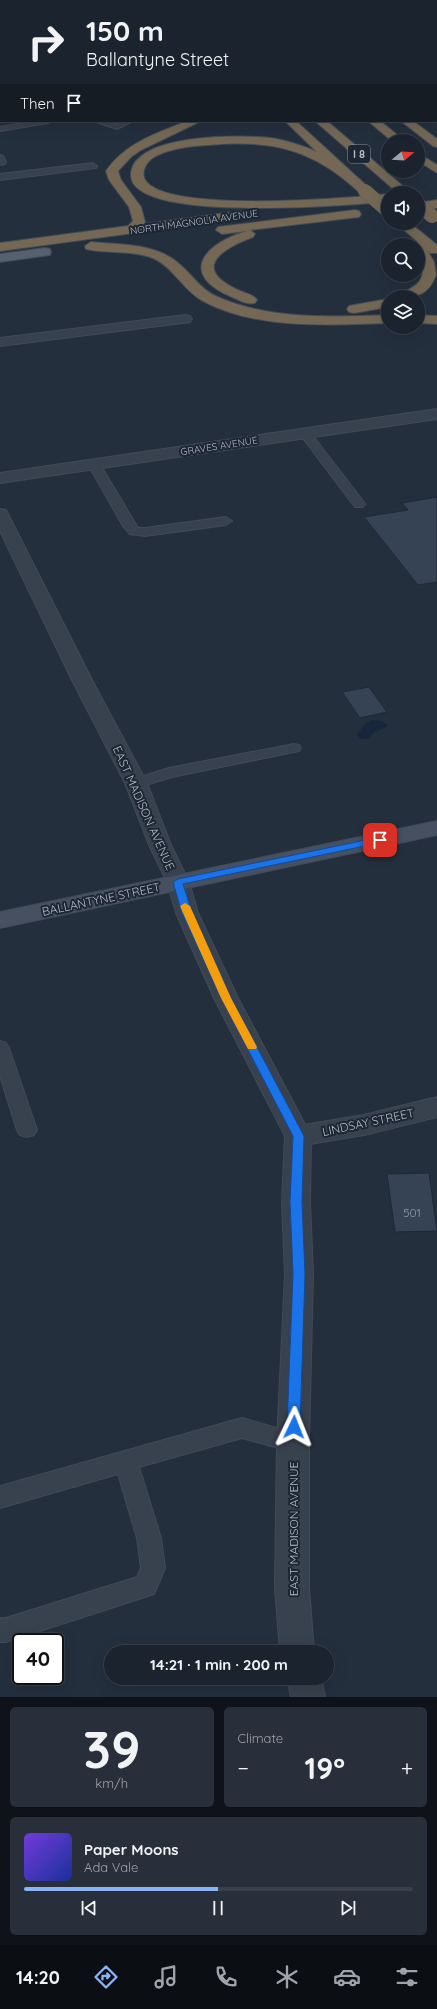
<!DOCTYPE html>
<html lang="en">
<head>
<meta charset="utf-8">
<style>
  body { margin:0; font-family:Quicksand,sans-serif; background:#282f3a; color:#f1f3f6; height:100vh; display:flex; flex-direction:column; font-size:15px; white-space:nowrap }
  * { box-sizing:border-box; margin:0 }
  p { font-size:13px; color:#a0a4aa }
  .icon { flex:none; width:22px; height:22px; fill:none; stroke:currentColor; stroke-width:2; stroke-linecap:round; stroke-linejoin:round }
  .map { position:relative; height:1697px; overflow:hidden }
  .details { display:flex; flex-direction:column; gap:10px; padding:10px; background:#0f1319; flex:1 }
  .details>* { flex:none }
  .hud { position:absolute; left:0px; top:0px; width:437px; height:122px; box-shadow:0 4px 16px #0002,0 0 0 1px #39404a; background:#1b232e; color:#f1f3f6; overflow:hidden }
  .needle { width:26px; rotate:72deg }
  .controls { position:absolute; left:381px; top:134px; display:grid; gap:8px }
  .controls a { display:grid; place-items:center; width:44px; height:44px; border-radius:50%; background:#1b232e; box-shadow:0 4px 16px #0002,0 0 0 1px #39404a; font-size:20px }
  .speed { position:absolute; left:12px; top:1633px; display:flex; gap:8px; font-size:20px; font-weight:700; text-align:center }
  .speed>* { display:grid; place-content:center; width:52px; height:52px; border-radius:50%; background:#1b232e; box-shadow:0 4px 16px #0002,0 0 0 1px #39404a; line-height:1 }
  .speed .limit { border:2px solid #111; border-radius:6px; background:#fff; color:#111 }
  .pin { position:absolute; display:grid; place-items:center; width:34px; height:34px; color:#fff; margin:-17px; border-radius:8px; box-shadow:0 2px 6px #0006 }
  .me { position:absolute; width:44px; margin:-22px; rotate:2deg; stroke-linejoin:round; filter:drop-shadow(0 0 3px #0008) }
  .turn { display:flex; align-items:center; gap:14px; height:84px; padding:0 20px; font-size:18px }
  .turn .icon { width:52px; height:52px; stroke-width:2.5 }
  .turn b { display:block; font-size:28px; line-height:34px }
  .then { display:flex; align-items:center; height:38px; padding:0 20px; background:#0003; gap:8px; font-size:15px }
  .big { font-size:30px; font-weight:700; line-height:1.1 }
  .details .card { flex:1; display:flex; flex-direction:column; justify-content:center; gap:6px; min-width:0; padding:0 14px; border-radius:6px; background:#282f3a }
  .details .dial { align-items:center; gap:0 }
  .dial b { font-size:52px; line-height:1 }
  .song { display:flex; align-items:center; gap:12px }
  .cover { width:48px; height:48px; border-radius:6px; background:linear-gradient(135deg,hsl(260 70% 55%),hsl(230 70% 35%)) }
  .played { height:4px; border-radius:2px; background:linear-gradient(90deg,#8ab4f8 50%,#39404a 50%) }
  .keys { display:flex; justify-content:space-around; direction:ltr }
  .heat { display:flex; justify-content:space-between; align-items:center; font-size:22px; direction:ltr }
  .details .tiles { flex:1; display:grid; gap:10px; grid-template-columns:1fr 1fr }
  .card:last-child { grid-column:span 2 }
  .trip { position:absolute; left:104px; top:1645px; width:230px; height:40px; border-radius:20px; background:#1b232e; box-shadow:0 4px 16px #0002,0 0 0 1px #39404a; font-weight:700; line-height:40px; text-align:center }
  .tab-bar { display:flex; height:64px; justify-content:space-around; align-items:center; background:#0b0e12; color:#a0a4aa }
  .tab-bar .icon { width:28px; height:28px }
  .tab-bar .active { color:#8ab4f8 }
  .tab-bar b { font-size:18px; color:#f1f3f6 }
  .map>svg:first-child { display:block }
  .water { fill:#17263c }
  .building { fill:#364354; stroke:#1f2835 }
  .lines { fill:none; stroke-linecap:round; stroke-linejoin:round }
  .service-casing { stroke:#414a57; stroke-width:2 }
  .minor-casing { stroke:#414a57; stroke-width:2 }
  .tertiary-casing { stroke:#414a57; stroke-width:2 }
  .secondary-casing { stroke:#414a57; stroke-width:2 }
  .primary-casing { stroke:#414a57; stroke-width:2 }
  .motorway-casing { stroke:#434c59; stroke-width:2 }
  .service { fill:#38414e; fill-rule:evenodd }
  .minor { fill:#38414e; fill-rule:evenodd }
  .tertiary { fill:#38414e; fill-rule:evenodd }
  .secondary { fill:#465061; fill-rule:evenodd }
  .primary { fill:#56606e; fill-rule:evenodd }
  .motorway { fill:#746855; fill-rule:evenodd }
  .motorway-bridge-casing { stroke:#434c59; stroke-width:14; stroke-linecap:butt }
  .motorway-bridge { stroke:#746855; stroke-width:14 }
  .route { fill:#1a73e8; stroke:#114b97 }
  .slow { fill:#f59e0b }
  .labels { text-anchor:middle; dominant-baseline:central; stroke-width:4; stroke-linejoin:round; paint-order:stroke }
  .far-street-label { font-size:10px; fill:#b4bcc9; stroke:#1d2633 }
  .shield { fill:#1d2633; stroke:#878f9c; stroke-width:1 }
  .shield-label { font-size:11px; font-weight:bold; fill:#b4bcc9 }
  .street-label { font-size:12px; fill:#b4bcc9; stroke:#1d2633 }
  .near-number-label { font-size:12px; fill:#929caa }
</style>
</head>
<body>
<div class="map">
<svg width="437" height="1697" viewBox="0 0 437 1697">
  <rect width="100%" height="100%" fill="#242f3e"/>
  <path class="water" d="M 373,720 L 382,721 L 388,726 L 375,732 L 369,738 L 360,739 L 357,734 L 365,724 Z"/>
  <path class="building" d="M 437,497 L 437,582 L 418,585 L 364,517 L 408,510 L 402,503 Z
    M 369,687 L 387,712 L 360,718 L 342,692 Z
    M 429,1173 L 437,1231 L 395,1232 L 387,1174 Z"/>
  <g class="lines">
    <g class="service-casing">
      <path id="service" d="M 62,0 L 69,0 L 69,1 L 62,1 Z
        M 436,10 L 437,10 L 437,14 L 436,14 Z
        M 0,30 L 1,30 L 1,34 L 0,34 Z
        M 0,64 L 1,64 L 1,68 L 0,68 Z
        M 0,92 L 1,92 L 1,96 L 0,96 Z
        M 34,121 L 52,121 L 48,123 L 0,131 L 0,127 Z
        M 93,121 L 105,121 L 116,124 L 123,121 L 133,121 L 117,129 Z
        M 0,155 L 3,156 L 6,162 L 5,164 L 0,165 Z
        M 93,163 L 97,166 L 96,168 L 0,180 L 0,174 Z
        M 305,430 L 309,431 L 363,501 L 365,504 L 363,507 L 355,507 L 299,433 Z
        M 95,462 L 101,466 L 138,528 L 145,528 L 226,517 L 232,521 L 226,525 L 145,536 L 130,534 L 123,526 L 89,466 Z
        M 294,744 L 299,745 L 301,748 L 299,751 L 172,777 L 136,788 L 131,786 L 128,783 L 131,780 L 169,768 Z
        M 0,1041 L 6,1043 L 9,1048 L 37,1130 L 34,1135 L 27,1137 L 20,1135 L 17,1130 L 0,1076 Z
        M 242,1418 L 301,1435 L 304,1442 L 301,1449 L 293,1452 L 242,1438 L 139,1467 L 161,1538 L 165,1568 L 154,1594 L 6,1642 L 0,1642 L 0,1618 L 6,1618 L 137,1577 L 141,1568 L 137,1538 L 118,1474 L 0,1508 L 0,1486 Z"/>
    </g>
    <g class="minor-casing">
      <path id="minor" d="M 370,0 L 381,0 L 382,1 L 371,1 Z
        M 436,26 L 437,26 L 437,32 L 436,32 Z
        M 185,315 L 190,316 L 192,319 L 190,322 L 0,346 L 0,338 Z
        M 437,409 L 437,419 L 0,483 L 0,473 Z
        M 437,1097 L 437,1117 L 364,1135 L 298,1146 L 289,1143 L 285,1136 L 289,1129 L 298,1126 L 364,1115 Z"/>
    </g>
    <g class="tertiary-casing">
      <path id="tertiary" d="M 0,509 L 6,510 L 8,514 L 93,682 L 147,783 L 171,845 L 189,882 L 198,913 L 238,998 L 311,1136 L 310,1202 L 313,1274 L 309,1442 L 309,1587 L 314,1652 L 280,1652 L 275,1587 L 277,1442 L 285,1274 L 282,1202 L 285,1136 L 214,998 L 176,913 L 167,882 L 149,845 L 125,783 L 73,682 L 0,531 Z
        M 287,1678 L 321,1678 L 325,1697 L 291,1697 Z"/>
    </g>
    <g class="secondary-casing">
      <path id="secondary" d="M 437,821 L 437,835 L 0,928 L 0,912 Z"/>
    </g>
    <g class="primary-casing">
      <path id="primary" d="M 45,248 L 50,249 L 51,252 L 50,255 L 0,262 L 0,254 Z"/>
    </g>
    <g class="motorway-casing">
      <path id="motorway" d="M 117,0 L 128,0 L 129,1 L 118,1 Z
        M 152,0 L 162,0 L 163,1 L 153,1 Z
        M 173,0 L 184,0 L 185,1 L 174,1 Z
        M 214,0 L 224,0 L 225,1 L 215,1 Z
        M 253,0 L 263,0 L 264,1 L 254,1 Z
        M 436,70 L 437,70 L 437,76 L 436,76 Z
        M 436,103 L 437,103 L 437,109 L 436,109 Z
        M 187,121 L 201,121 L 141,150 L 131,157 L 118,171 L 121,180 L 141,207 L 145,222 L 144,224 L 241,211 L 245,212 L 247,215 L 245,218 L 0,251 L 0,243 L 128,226 L 133,221 L 129,207 L 109,180 L 106,171 C 125,143 157,133 187,121 Z
        M 285,121 L 296,121 L 369,188 L 371,191 L 369,194 L 361,194 C 314,149 271,139 208,145 C 191,146 173,148 158,155 C 151,158 146,163 144,170 C 131,218 361,197 388,194 L 388,202 C 356,204 128,225 131,174 C 134,132 248,134 277,139 C 291,142 304,146 317,152 Z
        M 315,121 L 327,121 L 411,193 L 398,193 Z
        M 368,121 L 380,121 L 405,141 L 392,141 Z
        M 401,121 L 413,121 L 437,139 L 437,147 L 433,146 Z
        M 418,153 L 437,165 L 437,173 L 418,161 Z
        M 437,200 L 437,208 L 418,211 L 418,203 Z
        M 355,210 L 359,211 L 361,214 L 359,217 L 250,230 L 255,234 L 253,237 C 223,248 190,268 238,290 C 244,293 253,294 257,300 L 255,303 C 247,305 239,300 232,297 C 177,274 205,243 247,231 L 222,234 L 216,230 L 218,227 Z
        M 396,223 L 410,223 L 437,245 L 437,253 L 430,253 L 427,250 L 434,262 L 436,275 C 428,295 418,297 399,297 C 403,291 412,289 417,284 C 429,273 418,258 418,245 L 412,245 L 418,242 Z
        M 91,242 C 120,245 155,243 178,263 C 193,275 201,291 220,298 C 273,320 332,317 388,315 L 388,323 C 327,325 258,330 203,301 C 182,290 173,265 150,257 C 129,250 107,254 86,249 L 85,246 Z
        M 388,299 L 388,307 L 354,313 L 349,312 L 347,309 L 349,306 L 354,305 Z
        M 418,315 L 437,316 L 437,324 L 418,323 Z"/>
    </g>
    <use href="#service" class="service"/>
    <use href="#minor" class="minor"/>
    <use href="#tertiary" class="tertiary"/>
    <use href="#secondary" class="secondary"/>
    <use href="#primary" class="primary"/>
    <use href="#motorway" class="motorway"/>
    <g class="motorway-bridge-casing">
      <path id="motorway-bridge" d="M 365,191 L 388,211
        M 418,204 L 432,216"/>
    </g>
    <use href="#motorway-bridge" class="motorway-bridge"/>
  </g>
  <path class="route" d="M 380,837 L 385,840 L 384,842 L 183,884 L 192,913 L 231,998 L 304,1136 L 302,1202 L 305,1274 L 300,1427 L 298,1431 L 294,1433 L 289,1431 L 287,1427 L 293,1274 L 290,1202 L 293,1136 L 221,998 L 182,913 L 173,882 L 178,879 Z"/>
  <path class="slow" d="M 185,903 L 190,906 L 231,998 L 257,1047 L 256,1049 L 248,1049 L 221,998 L 180,906 Z"/>
  <g class="labels">
    <g class="far-street-label">
      <text transform="translate(194 222) rotate(-8)">NORTH MAGNOLIA AVENUE</text>
      <text transform="translate(219 446) rotate(-9)">GRAVES AVENUE</text>
    </g>
    <rect class="shield" x="348" y="145" width="22" height="18" rx="3"/>
    <g class="shield-label">
      <text x="359" y="154">I 8</text>
    </g>
    <g class="street-label">
      <text transform="translate(144 808) rotate(66)">EAST MADISON AVENUE</text>
      <text transform="translate(101 899) rotate(-12)">BALLANTYNE STREET</text>
      <text transform="translate(368 1122) rotate(-12)">LINDSAY STREET</text>
      <text transform="translate(293 1529) rotate(-90)">EAST MADISON AVENUE</text>
    </g>
    <g class="near-number-label">
      <text x="412" y="1212">501</text>
    </g>
  </g>
</svg>
<div class="controls">
<a><svg class="needle" viewBox="-14 -14 28 28"><path d="M0-13l5 13h-10z" fill="#e53935"/><path d="M0 13l5-13h-10z" fill="#a0a4aa"/></svg></a>
<a><svg class="icon" aria-label="sound" viewBox="0 0 24 24"><path d="M4 9h4l5-4v14l-5-4H4zM17 9q2 3 0 6"/></svg></a>
<a><svg class="icon" aria-label="search" viewBox="0 0 24 24"><circle cx="10" cy="10" r="6"/><path d="M15 15l6 6"/></svg></a>
<a><svg class="icon" aria-label="layers" viewBox="0 0 24 24"><path d="M12 4l9 5-9 5-9-5zM3 14l9 5 9-5"/></svg></a>
</div>
<div class="speed"><div class="limit">40</div></div>
<div class="pin" style="left:380px;top:840px;background:#d93025"><svg class="icon" aria-label="arrive" viewBox="0 0 24 24"><path d="M6 21V4h12l-3 4 3 4H6"/></svg></div>
<svg class="me" style="left:294px;top:1427px" viewBox="-20 -20 40 40"><path d="M0-17L14 15 0 8-14 15z" fill="#1a73e8" stroke="#fff" stroke-width="4"/></svg>
<div class="trip">14:21 · 1 min · 200 m</div>
<div class="hud">
<div class="turn"><svg class="icon" aria-label="right" viewBox="0 0 24 24"><path d="M7 20v-9h11M14 6l5 5-5 5"/></svg><div><b>150 m</b>Ballantyne Street</div></div>
<div class="then">Then<svg class="icon" aria-label="arrive" viewBox="0 0 24 24"><path d="M6 21V4h12l-3 4 3 4H6"/></svg></div>
</div>
</div>
<section class="details">
<div class="tiles">
<div class="card dial"><b>39</b><p>km/h</p></div>
<div class="card"><p>Climate</p>
<div class="heat"><a>−</a><b class="big">19°</b><a>+</a></div>
</div>
<div class="card">
<div class="song"><i class="cover"></i><div><b>Paper Moons</b><p>Ada Vale</p></div></div>
<div class="played"></div>
<div class="keys"><svg class="icon" aria-label="previous" viewBox="0 0 24 24"><path d="M18 5L8 12l10 7zM5 5v14"/></svg><svg class="icon" aria-label="pause" viewBox="0 0 24 24"><path d="M8 5v14M16 5v14"/></svg><svg class="icon" aria-label="next" viewBox="0 0 24 24"><path d="M6 5l10 7-10 7zM19 5v14"/></svg></div>
</div>
</div>
</section>
<nav class="tab-bar">
<b>14:20</b>
<svg class="icon active" aria-label="directions" viewBox="0 0 24 24"><path d="M12 3l9 9-9 9-9-9zM9 14v-3h6M13 9l2 2-2 2"/></svg>
<svg class="icon" aria-label="music" viewBox="0 0 24 24"><path d="M9 18V5l10-2v13"/><circle cx="6" cy="18" r="3"/><circle cx="16" cy="16" r="3"/></svg>
<svg class="icon" aria-label="phone" viewBox="0 0 24 24"><path d="M5 4h4l2 5-3 2q2 4 5 5l2-3 5 2v4C11 20 4 13 5 4z"/></svg>
<svg class="icon" aria-label="climate" viewBox="0 0 24 24"><path d="M12 3v18M4 7l16 10M4 17L20 7"/></svg>
<svg class="icon" aria-label="car" viewBox="0 0 24 24"><path d="M5 17H2v-5l4-1 3-4h7l3 4 3 1v5h-3M9 17h6M6 11h13"/><circle cx="7" cy="17" r="2"/><circle cx="17" cy="17" r="2"/></svg>
<svg class="icon" aria-label="filters" viewBox="0 0 24 24"><path d="M4 7h16M4 17h16"/><circle cx="9" cy="7" r="2"/><circle cx="15" cy="17" r="2"/></svg>
</nav>
</body>
</html>
